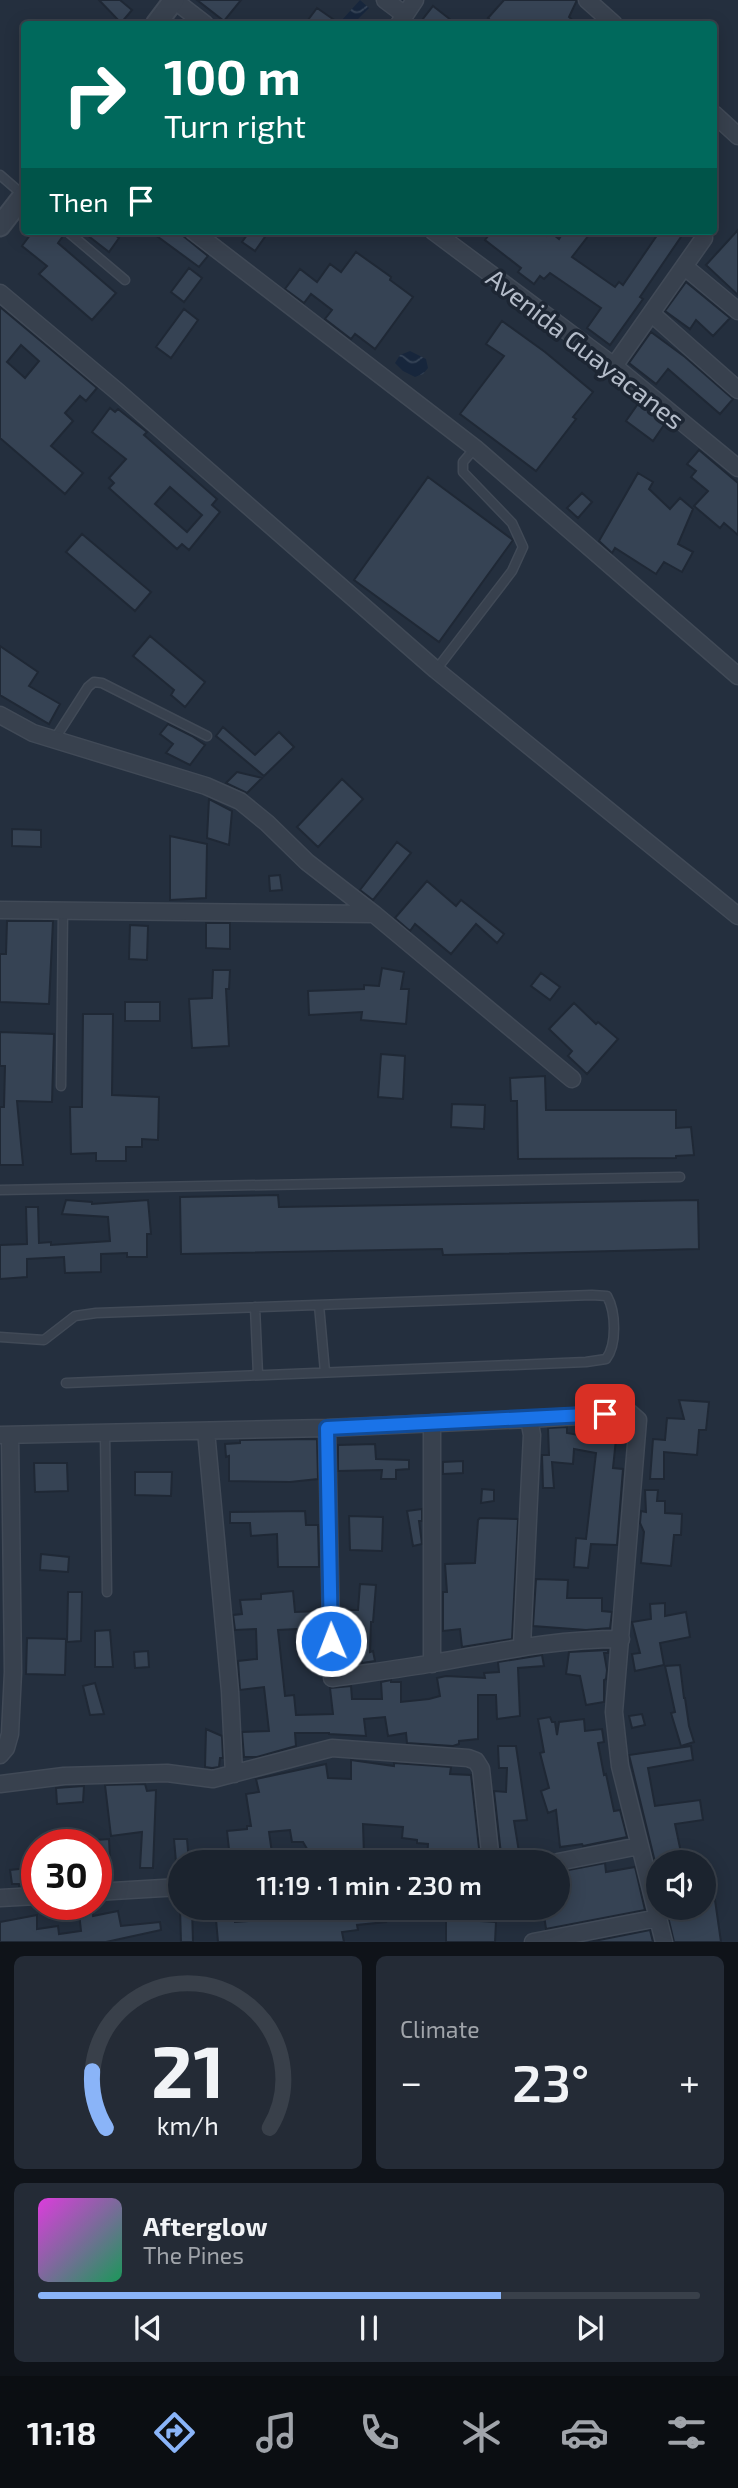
<!DOCTYPE html>
<html lang="en">
<head>
<meta charset="utf-8">
<style>
  body { margin:0; font-family:"Exo 2",sans-serif; background:#242b36; color:#f1f3f6; height:100vh; display:flex; flex-direction:column; font-size:26px; white-space:nowrap }
  * { box-sizing:border-box; margin:0 }
  p { font-size:23px; color:#a0a4aa }
  .icon { flex:none; width:38px; height:38px; fill:none; stroke:currentColor; stroke-width:2; stroke-linecap:round; stroke-linejoin:round }
  .map { position:relative; height:1942px; overflow:hidden }
  .panel { display:flex; flex-direction:column; gap:14px; padding:14px; background:#0f1319; flex:1 }
  .panel>* { flex:none }
  .hud { position:absolute; left:21px; top:21px; width:696px; height:214px; border-radius:7px; box-shadow:0 4px 18px #0003,0 0 0 2px #39404a; background:#00695c; color:#fff; overflow:hidden }
  .buttons { position:absolute; left:646px; top:1850px; display:grid; gap:14px }
  .buttons a { display:grid; place-items:center; width:70px; height:70px; border-radius:50%; background:#1b232e; box-shadow:0 4px 18px #0003,0 0 0 2px #39404a; font-size:35px }
  .speed { position:absolute; left:21px; top:1829px; display:flex; gap:14px; font-size:35px; font-weight:700; text-align:center }
  .speed>* { display:grid; place-content:center; width:91px; height:91px; border-radius:50%; background:#1b232e; box-shadow:0 4px 18px #0003,0 0 0 2px #39404a; line-height:1 }
  .speed .limit { border:10px solid #d22; background:#fff; color:#111 }
  .pin { position:absolute; display:grid; place-items:center; width:60px; height:60px; color:#fff; margin:-30px; border-radius:14px; box-shadow:0 4px 10px #0006 }
  .me { position:absolute; width:77px; margin:-38px; rotate:359deg; stroke-linejoin:round; filter:drop-shadow(0 0 5px #0008) }
  .turn { display:flex; align-items:center; gap:24px; height:147px; padding:0 28px; font-size:32px }
  .turn .icon { width:91px; height:91px; stroke-width:2.5 }
  .turn b { display:block; font-size:49px; line-height:60px }
  .then { display:flex; align-items:center; height:66px; padding:0 28px; background:#0003; gap:14px; font-size:26px }
  .big { font-size:52px; font-weight:600; line-height:1.1 }
  .panel .widget { flex:1; display:flex; flex-direction:column; justify-content:center; gap:10px; min-width:0; padding:0 24px; border-radius:10px; background:#242b36 }
  .panel .dial { align-items:center; gap:0 }
  .dial svg { height:182px; overflow:visible; fill:none; stroke:#39404a; stroke-width:7; stroke-linecap:round; text-anchor:middle }
  .dial text { fill:#f1f3f6; stroke:none }
  .song { display:flex; align-items:center; gap:21px }
  .cover { width:84px; height:84px; border-radius:10px; background:linear-gradient(135deg,hsl(300 70% 55%),hsl(150 70% 35%)) }
  .played { height:7px; border-radius:4px; background:linear-gradient(90deg,#8ab4f8 70%,#39404a 70%) }
  .keys { display:flex; justify-content:space-around; direction:ltr }
  .heat { display:flex; justify-content:space-between; align-items:center; font-size:38px; direction:ltr }
  .panel .tiles { flex:1; display:grid; gap:14px; grid-template-columns:1fr 1fr }
  .widget:last-child { grid-column:span 2 }
  .trip { position:absolute; left:168px; top:1850px; width:402px; height:70px; border-radius:35px; background:#1b232e; box-shadow:0 4px 18px #0003,0 0 0 2px #39404a; font-weight:600; line-height:70px; text-align:center }
  .menu { display:flex; height:112px; justify-content:space-around; align-items:center; background:#0b0e12; color:#a0a4aa }
  .menu .icon { width:49px; height:49px }
  .menu .active { color:#8ab4f8 }
  .menu b { font-size:32px; color:#f1f3f6 }
  .map>svg:first-child { display:block }
  .water { fill:url(#water-waves) }
  .building { fill:#364354; stroke:#1f2835; stroke-width:2; fill-rule:evenodd }
  .lines { fill:none; stroke-linecap:round; stroke-linejoin:round }
  .service-casing { stroke:#414a57; stroke-width:11 }
  .minor-casing { stroke:#414a57; stroke-width:19 }
  .tertiary-casing { stroke:#414a57; stroke-width:23 }
  .service { stroke:#38414e; stroke-width:8 }
  .minor { stroke:#38414e; stroke-width:16 }
  .tertiary { stroke:#38414e; stroke-width:19 }
  .route-casing { stroke:#114b97; stroke-width:18 }
  .route { stroke:#1a73e8; stroke-width:12 }
  .labels { text-anchor:middle; dominant-baseline:central; stroke-width:7; stroke-linejoin:round; paint-order:stroke }
  .street-label { font-size:26px; fill:#b4bcc9; stroke:#1d2633 }
</style>
</head>
<body>
<div class="map">
<svg width="738" height="1942" viewBox="0 0 738 1942">
  <defs>
    <pattern id="water-waves" width="16" height="10" patternUnits="userSpaceOnUse" patternTransform="scale(1.75)"><rect width="16" height="10" fill="#17263c"/><path d="M0 5q4-4 8 0t8 0" fill="none" stroke="#364457"/></pattern>
  </defs>
  <rect width="100%" height="100%" fill="#242f3e"/>
  <path class="water" d="M 360,0 L 369,8 L 353,24 L 345,24 L 341,21 Z
    M 410,351 L 426,359 L 428,368 L 423,374 L 415,377 L 403,371 L 395,363 L 400,355 Z"/>
  <path class="building" d="M 99,0 L 120,0 L 132,10 L 121,23 Z
    M 197,0 L 241,0 L 224,21 Z
    M 504,0 L 577,0 L 569,17 L 577,24 L 486,24 L 489,19 L 488,18 Z
    M 433,6 L 456,24 L 419,24 Z
    M 317,8 L 340,24 L 305,24 Z
    M 738,230 L 738,295 L 706,265 Z
    M 33,231 L 61,231 L 63,236 L 58,243 L 116,293 L 92,320 L 39,274 L 47,266 L 22,246 Z
    M 82,231 L 110,231 L 119,238 L 109,252 Z
    M 150,231 L 177,231 L 208,256 L 199,267 Z
    M 250,231 L 269,231 L 255,251 L 242,242 Z
    M 492,231 L 540,231 L 546,236 L 550,232 L 559,239 L 564,231 L 592,231 L 572,257 L 615,287 L 619,282 L 623,285 L 660,231 L 685,231 L 640,297 L 643,299 L 610,345 L 587,328 L 601,308 L 550,273 L 544,279 L 540,276 L 534,284 L 518,272 L 521,268 L 485,240 Z
    M 356,252 L 391,277 L 390,280 L 413,297 L 375,349 L 355,334 L 351,339 L 325,319 L 332,310 L 311,294 L 304,303 L 285,289 L 300,269 L 317,282 L 330,264 L 341,272 Z
    M 189,268 L 202,278 L 184,302 L 171,292 Z
    M 686,282 L 730,318 L 713,336 L 696,320 L 690,329 L 665,311 Z
    M 0,307 L 97,388 L 86,401 L 80,396 L 65,413 L 73,421 L 51,446 L 83,473 L 65,494 L 0,438 ZM 21,345 L 39,361 L 25,378 L 7,362 Z
    M 184,309 L 198,320 L 171,358 L 156,347 Z
    M 502,321 L 545,352 L 593,392 L 573,417 L 576,419 L 536,471 L 460,414 L 504,356 L 486,344 Z
    M 651,332 L 685,357 L 733,399 L 720,414 L 668,369 L 656,384 L 629,363 Z
    M 640,401 L 666,422 L 653,441 L 626,421 Z
    M 110,408 L 115,412 L 118,409 L 147,432 L 144,435 L 217,499 L 212,505 L 220,512 L 189,550 L 182,544 L 177,549 L 109,488 L 114,483 L 109,478 L 126,459 L 92,432 ZM 170,487 L 202,515 L 187,532 L 155,504 Z
    M 699,450 L 738,483 L 738,535 L 724,523 L 720,528 L 694,506 L 708,491 L 691,477 L 696,471 L 687,464 Z
    M 638,473 L 653,482 L 649,489 L 670,509 L 680,498 L 693,509 L 678,544 L 693,552 L 682,572 L 664,562 L 656,574 L 615,548 L 612,553 L 599,541 Z
    M 428,477 L 513,540 L 439,642 L 354,580 Z
    M 582,493 L 592,502 L 578,518 L 567,508 Z
    M 82,534 L 151,592 L 135,611 L 66,552 Z
    M 150,636 L 205,682 L 185,707 L 171,695 L 174,690 L 133,656 Z
    M 0,646 L 38,672 L 29,686 L 60,704 L 49,724 L 0,695 Z
    M 168,724 L 192,736 L 205,745 L 190,765 L 166,753 L 173,744 L 160,734 Z
    M 223,727 L 255,755 L 279,732 L 294,747 L 264,776 L 216,736 Z
    M 237,772 L 262,778 L 247,793 L 226,783 Z
    M 342,779 L 363,799 L 318,847 L 297,827 Z
    M 209,799 L 232,811 L 229,845 L 207,838 Z
    M 12,829 L 41,830 L 41,847 L 12,846 Z
    M 170,836 L 207,844 L 206,898 L 170,900 Z
    M 397,842 L 411,853 L 373,900 L 360,890 Z
    M 280,875 L 282,890 L 270,891 L 269,876 Z
    M 427,881 L 456,906 L 461,900 L 504,934 L 497,943 L 476,924 L 451,954 L 415,924 L 410,931 L 395,918 Z
    M 7,921 L 53,921 L 49,1004 L 0,1002 L 0,954 L 6,954 Z
    M 206,923 L 230,923 L 230,949 L 206,948 Z
    M 130,925 L 148,926 L 147,960 L 129,959 Z
    M 382,968 L 404,972 L 401,989 L 409,989 L 406,1024 L 361,1020 L 362,1012 L 309,1015 L 308,991 L 364,989 L 364,985 L 379,986 Z
    M 213,970 L 230,970 L 229,989 L 226,989 L 229,1046 L 192,1048 L 189,999 L 212,998 Z
    M 541,973 L 560,987 L 550,1000 L 531,986 Z
    M 125,1002 L 160,1002 L 160,1021 L 125,1021 Z
    M 574,1003 L 596,1024 L 598,1022 L 618,1039 L 587,1074 L 568,1056 L 572,1051 L 549,1029 Z
    M 83,1014 L 113,1014 L 112,1095 L 159,1097 L 158,1140 L 142,1139 L 142,1147 L 126,1147 L 126,1161 L 96,1161 L 96,1153 L 71,1154 L 70,1107 L 82,1107 Z
    M 0,1032 L 54,1034 L 52,1102 L 17,1101 L 23,1165 L 0,1165 L 0,1107 L 4,1107 L 5,1066 L 0,1066 Z
    M 381,1054 L 405,1056 L 403,1099 L 378,1097 Z
    M 545,1076 L 546,1110 L 676,1110 L 676,1128 L 691,1127 L 694,1155 L 676,1156 L 676,1158 L 518,1159 L 517,1101 L 511,1101 L 510,1078 Z
    M 452,1104 L 485,1105 L 484,1129 L 451,1127 Z
    M 278,1195 L 279,1207 L 698,1200 L 699,1249 L 443,1255 L 442,1249 L 181,1254 L 180,1197 Z
    M 66,1200 L 92,1202 L 92,1204 L 148,1200 L 151,1234 L 147,1234 L 147,1257 L 127,1257 L 127,1253 L 101,1254 L 101,1272 L 65,1273 L 64,1257 L 27,1259 L 27,1277 L 0,1279 L 0,1245 L 27,1244 L 26,1207 L 38,1207 L 39,1243 L 51,1242 L 51,1245 L 110,1241 L 108,1217 L 62,1214 Z
    M 679,1400 L 709,1402 L 706,1430 L 699,1430 L 697,1455 L 664,1452 L 664,1479 L 650,1479 L 653,1439 L 665,1440 L 667,1418 L 684,1419 Z
    M 567,1427 L 567,1433 L 606,1440 L 616,1439 L 613,1468 L 623,1469 L 617,1545 L 591,1544 L 588,1568 L 574,1567 L 576,1538 L 586,1539 L 596,1453 L 574,1449 L 573,1464 L 552,1462 L 554,1488 L 543,1488 L 542,1455 L 549,1455 L 548,1428 Z
    M 317,1439 L 318,1479 L 290,1482 L 229,1481 L 229,1456 L 226,1457 L 225,1444 L 240,1443 L 240,1440 Z
    M 375,1444 L 376,1459 L 409,1460 L 409,1469 L 396,1470 L 396,1479 L 381,1479 L 382,1470 L 338,1471 L 338,1445 Z
    M 463,1461 L 463,1473 L 443,1474 L 443,1462 Z
    M 34,1463 L 67,1463 L 68,1491 L 35,1492 Z
    M 135,1472 L 172,1472 L 171,1496 L 135,1495 Z
    M 482,1489 L 494,1490 L 494,1501 L 481,1503 Z
    M 645,1490 L 658,1490 L 657,1501 L 665,1501 L 665,1513 L 682,1514 L 681,1535 L 674,1535 L 671,1566 L 641,1563 L 644,1532 L 640,1523 L 641,1511 L 646,1512 Z
    M 422,1509 L 422,1521 L 419,1521 L 422,1544 L 413,1546 L 407,1511 Z
    M 305,1511 L 306,1525 L 318,1525 L 319,1567 L 278,1567 L 277,1534 L 251,1536 L 250,1523 L 230,1523 L 230,1512 Z
    M 349,1516 L 383,1517 L 382,1551 L 350,1550 Z
    M 480,1518 L 518,1519 L 512,1639 L 462,1647 L 460,1629 L 443,1631 L 443,1592 L 447,1592 L 445,1564 L 475,1563 L 478,1520 Z
    M 41,1554 L 69,1557 L 68,1572 L 40,1570 Z
    M 536,1579 L 568,1580 L 567,1598 L 602,1598 L 602,1611 L 612,1612 L 610,1628 L 586,1630 L 533,1626 Z
    M 360,1584 L 376,1585 L 373,1622 L 371,1622 L 370,1652 L 373,1651 L 375,1661 L 362,1663 L 360,1649 L 355,1648 L 355,1623 L 341,1623 L 341,1610 L 358,1610 Z
    M 293,1591 L 295,1612 L 320,1611 L 320,1624 L 316,1624 L 317,1628 L 278,1630 L 285,1696 L 294,1695 L 296,1715 L 333,1714 L 330,1688 L 351,1686 L 352,1699 L 382,1699 L 381,1682 L 391,1680 L 391,1682 L 401,1682 L 401,1702 L 429,1699 L 440,1696 L 437,1678 L 446,1676 L 485,1678 L 484,1673 L 499,1672 L 498,1662 L 542,1655 L 544,1666 L 518,1668 L 520,1716 L 497,1719 L 496,1695 L 478,1695 L 478,1739 L 459,1741 L 459,1744 L 453,1746 L 407,1743 L 406,1733 L 388,1736 L 385,1717 L 364,1719 L 366,1736 L 329,1734 L 329,1733 L 295,1733 L 296,1746 L 257,1757 L 244,1757 L 242,1732 L 269,1731 L 264,1687 L 240,1690 L 238,1661 L 257,1659 L 256,1629 L 235,1630 L 233,1615 L 242,1614 L 240,1600 L 261,1599 L 261,1594 Z
    M 68,1592 L 82,1592 L 81,1641 L 67,1642 Z
    M 665,1603 L 665,1616 L 686,1612 L 690,1637 L 660,1643 L 664,1665 L 635,1671 L 632,1654 L 640,1653 L 632,1622 L 651,1619 L 650,1604 Z
    M 110,1630 L 113,1667 L 95,1667 L 95,1631 Z
    M 27,1638 L 66,1639 L 65,1675 L 26,1674 Z
    M 608,1650 L 608,1653 L 604,1653 L 607,1670 L 606,1679 L 604,1680 L 604,1702 L 586,1705 L 580,1676 L 566,1674 L 569,1652 Z
    M 148,1651 L 149,1667 L 135,1668 L 134,1652 Z
    M 680,1665 L 684,1698 L 685,1698 L 689,1726 L 694,1742 L 681,1746 L 671,1713 L 675,1712 L 665,1666 Z
    M 95,1683 L 104,1714 L 90,1715 L 83,1686 Z
    M 642,1714 L 645,1725 L 632,1728 L 629,1716 Z
    M 550,1717 L 552,1722 L 555,1722 L 557,1735 L 559,1722 L 584,1719 L 585,1731 L 602,1729 L 604,1742 L 598,1743 L 604,1775 L 606,1774 L 614,1811 L 620,1810 L 627,1837 L 583,1846 L 582,1844 L 560,1847 L 556,1810 L 548,1813 L 541,1791 L 549,1788 L 540,1753 L 544,1752 L 538,1719 Z
    M 206,1729 L 222,1736 L 223,1758 L 220,1758 L 219,1767 L 212,1768 L 205,1767 Z
    M 498,1746 L 516,1746 L 527,1820 L 514,1821 L 519,1852 L 501,1854 L 494,1791 L 506,1792 L 507,1768 L 499,1768 Z
    M 691,1746 L 693,1760 L 648,1768 L 655,1806 L 700,1800 L 703,1820 L 675,1824 L 683,1862 L 655,1862 L 629,1755 Z
    M 351,1760 L 394,1766 L 394,1763 L 451,1767 L 450,1774 L 471,1775 L 480,1857 L 476,1857 L 475,1850 L 453,1852 L 452,1862 L 427,1862 L 428,1844 L 417,1843 L 417,1840 L 402,1838 L 403,1827 L 363,1824 L 364,1856 L 348,1856 L 348,1862 L 336,1862 L 336,1856 L 321,1857 L 310,1854 L 303,1842 L 292,1842 L 290,1830 L 269,1832 L 272,1853 L 259,1855 L 259,1862 L 210,1862 L 209,1851 L 229,1849 L 227,1831 L 247,1829 L 247,1826 L 251,1826 L 246,1794 L 259,1792 L 256,1779 L 326,1764 L 328,1778 L 351,1779 Z
    M 145,1784 L 147,1791 L 156,1790 L 153,1868 L 140,1868 L 142,1832 L 111,1836 L 105,1785 Z
    M 84,1786 L 83,1802 L 57,1804 L 56,1788 Z
    M 109,1839 L 111,1876 L 96,1877 L 96,1840 Z
    M 174,1839 L 187,1839 L 189,1862 L 176,1862 Z
    M 605,1863 L 606,1872 L 635,1867 L 645,1910 L 546,1929 L 543,1908 L 558,1908 L 558,1872 Z
    M 37,1867 L 37,1885 L 19,1886 L 19,1884 L 12,1884 L 10,1870 Z
    M 715,1900 L 721,1942 L 674,1942 L 666,1908 L 704,1908 L 704,1902 Z
    M 78,1904 L 92,1904 L 93,1916 L 118,1911 L 121,1926 L 160,1922 L 161,1930 L 106,1942 L 0,1942 L 0,1922 L 37,1915 L 37,1929 L 58,1926 L 59,1934 L 81,1931 Z
    M 180,1908 L 192,1908 L 193,1942 L 181,1942 Z
    M 215,1908 L 234,1908 L 235,1922 L 265,1920 L 264,1908 L 303,1908 L 303,1914 L 329,1912 L 328,1908 L 355,1908 L 355,1910 L 384,1908 L 386,1922 L 357,1925 L 358,1930 L 342,1932 L 344,1942 L 218,1942 Z
    M 405,1908 L 482,1908 L 481,1921 L 496,1922 L 495,1942 L 446,1942 L 446,1919 L 405,1918 Z
    M 650,1930 L 653,1942 L 589,1942 Z"/>
  <g class="lines">
    <g class="service-casing">
      <path id="service" d="M 0,175 L 22,194
        M 67,231 L 125,280
        M 436,670 L 512,571 L 523,547 L 512,523 L 463,472 L 463,462 L 475,448
        M 54,740 L 88,687 L 94,682 L 102,683 L 207,736
        M 61,1086 L 63,911
        M 0,1190 L 680,1177
        M 319,1305 L 325,1372
        M 255,1307 L 258,1375
        M 0,1337 L 44,1340 L 75,1316 L 96,1313 L 592,1295 L 607,1296 C 616,1312 617,1345 606,1359 L 586,1362 L 66,1383
        M 105,1433 L 107,1592"/>
    </g>
    <g class="minor-casing">
      <path id="minor" d="M 174,0 L 205,24
        M 385,0 L 405,15
        M 587,0 L 614,24
        M 399,24 L 415,0
        M 714,114 L 738,136
        M 193,231 L 475,448 L 738,676
        M 433,231 L 614,366 L 738,468
        M 685,267 L 738,311
        M 0,293 L 118,392 L 436,670 L 738,916
        M 652,314 L 738,390
        M 614,366 L 704,238
        M 0,715 L 33,733 L 206,786 L 240,801 L 267,823 L 307,862 L 374,914 L 572,1079
        M 0,910 L 374,914
        M 529,1419 L 630,1413 L 638,1420 L 614,1712 L 620,1766 L 664,1942
        M 327,1428 L 332,1678 C 366,1673 400,1669 434,1663 C 498,1652 554,1639 621,1639
        M 206,1431 L 230,1691 L 234,1774
        M 0,1435 L 327,1428 L 529,1419 L 532,1435 L 522,1646
        M 432,1664 L 432,1423
        M 0,1755 L 6,1748 L 10,1734 L 13,1672 L 10,1435
        M 0,1784 L 64,1776 L 167,1773 L 213,1779 L 332,1748 L 468,1758 L 476,1761 L 481,1769 L 491,1862
        M 558,1862 L 639,1846
        M 96,1892 L 180,1887
        M 0,1898 L 37,1896
        M 533,1942 L 658,1918"/>
    </g>
    <g class="tertiary-casing">
      <path id="tertiary" d="M 156,24 L 174,0
        M 0,226 L 24,195"/>
    </g>
    <use href="#service" class="service"/>
    <use href="#minor" class="minor"/>
    <use href="#tertiary" class="tertiary"/>
  </g>
  <g class="lines">
    <g class="route-casing">
      <path id="route" d="M 331,1641 L 327,1428 L 605,1414"/>
    </g>
    <use href="#route" class="route"/>
  </g>
  <g class="labels">
    <g class="street-label">
      <text transform="translate(586 348) rotate(38)">Avenida Guayacanes</text>
    </g>
  </g>
</svg>
<div class="buttons">
<a><svg class="icon" aria-label="sound" viewBox="0 0 24 24"><path d="M4 9h4l5-4v14l-5-4H4zM17 9q2 3 0 6"/></svg></a>
</div>
<div class="speed"><div class="limit">30</div></div>
<div class="pin" style="left:605px;top:1414px;background:#d93025"><svg class="icon" aria-label="arrive" viewBox="0 0 24 24"><path d="M6 21V4h12l-3 4 3 4H6"/></svg></div>
<svg class="me" style="left:331px;top:1641px" viewBox="-20 -20 40 40"><circle r="17" fill="#1a73e8" stroke="#fff" stroke-width="3"/><path d="M0-11L8 9 0 5-8 9z" fill="#fff"/></svg>
<div class="trip">11:19 · 1 min · 230 m</div>
<div class="hud">
<div class="turn"><svg class="icon" aria-label="right" viewBox="0 0 24 24"><path d="M7 20v-9h11M14 6l5 5-5 5"/></svg><div><b>100 m</b>Turn right</div></div>
<div class="then">Then<svg class="icon" aria-label="arrive" viewBox="0 0 24 24"><path d="M6 21V4h12l-3 4 3 4H6"/></svg></div>
</div>
</div>
<section class="panel">
<div class="tiles">
<div class="widget dial"><svg viewBox="0 0 100 80">
<path d="M14 69A42 42 0 1 1 86 69"/>
<path d="M14 69A42 42 0 0 1 8 44" stroke="#8ab4f8"/>
<text x="50" y="56" font-size="32" font-weight="700">21</text>
<text x="50" y="72" font-size="11">km/h</text>
</svg></div>
<div class="widget"><p>Climate</p>
<div class="heat"><a>−</a><b class="big">23°</b><a>+</a></div>
</div>
<div class="widget">
<div class="song"><i class="cover"></i><div><b>Afterglow</b><p>The Pines</p></div></div>
<div class="played"></div>
<div class="keys"><svg class="icon" aria-label="previous" viewBox="0 0 24 24"><path d="M18 5L8 12l10 7zM5 5v14"/></svg><svg class="icon" aria-label="pause" viewBox="0 0 24 24"><path d="M8 5v14M16 5v14"/></svg><svg class="icon" aria-label="next" viewBox="0 0 24 24"><path d="M6 5l10 7-10 7zM19 5v14"/></svg></div>
</div>
</div>
</section>
<nav class="menu">
<b>11:18</b>
<svg class="icon active" aria-label="directions" viewBox="0 0 24 24"><path d="M12 3l9 9-9 9-9-9zM9 14v-3h6M13 9l2 2-2 2"/></svg>
<svg class="icon" aria-label="music" viewBox="0 0 24 24"><path d="M9 18V5l10-2v13"/><circle cx="6" cy="18" r="3"/><circle cx="16" cy="16" r="3"/></svg>
<svg class="icon" aria-label="phone" viewBox="0 0 24 24"><path d="M5 4h4l2 5-3 2q2 4 5 5l2-3 5 2v4C11 20 4 13 5 4z"/></svg>
<svg class="icon" aria-label="climate" viewBox="0 0 24 24"><path d="M12 3v18M4 7l16 10M4 17L20 7"/></svg>
<svg class="icon" aria-label="car" viewBox="0 0 24 24"><path d="M5 17H2v-5l4-1 3-4h7l3 4 3 1v5h-3M9 17h6M6 11h13"/><circle cx="7" cy="17" r="2"/><circle cx="17" cy="17" r="2"/></svg>
<svg class="icon" aria-label="filters" viewBox="0 0 24 24"><path d="M4 7h16M4 17h16"/><circle cx="9" cy="7" r="2"/><circle cx="15" cy="17" r="2"/></svg>
</nav>
</body>
</html>
